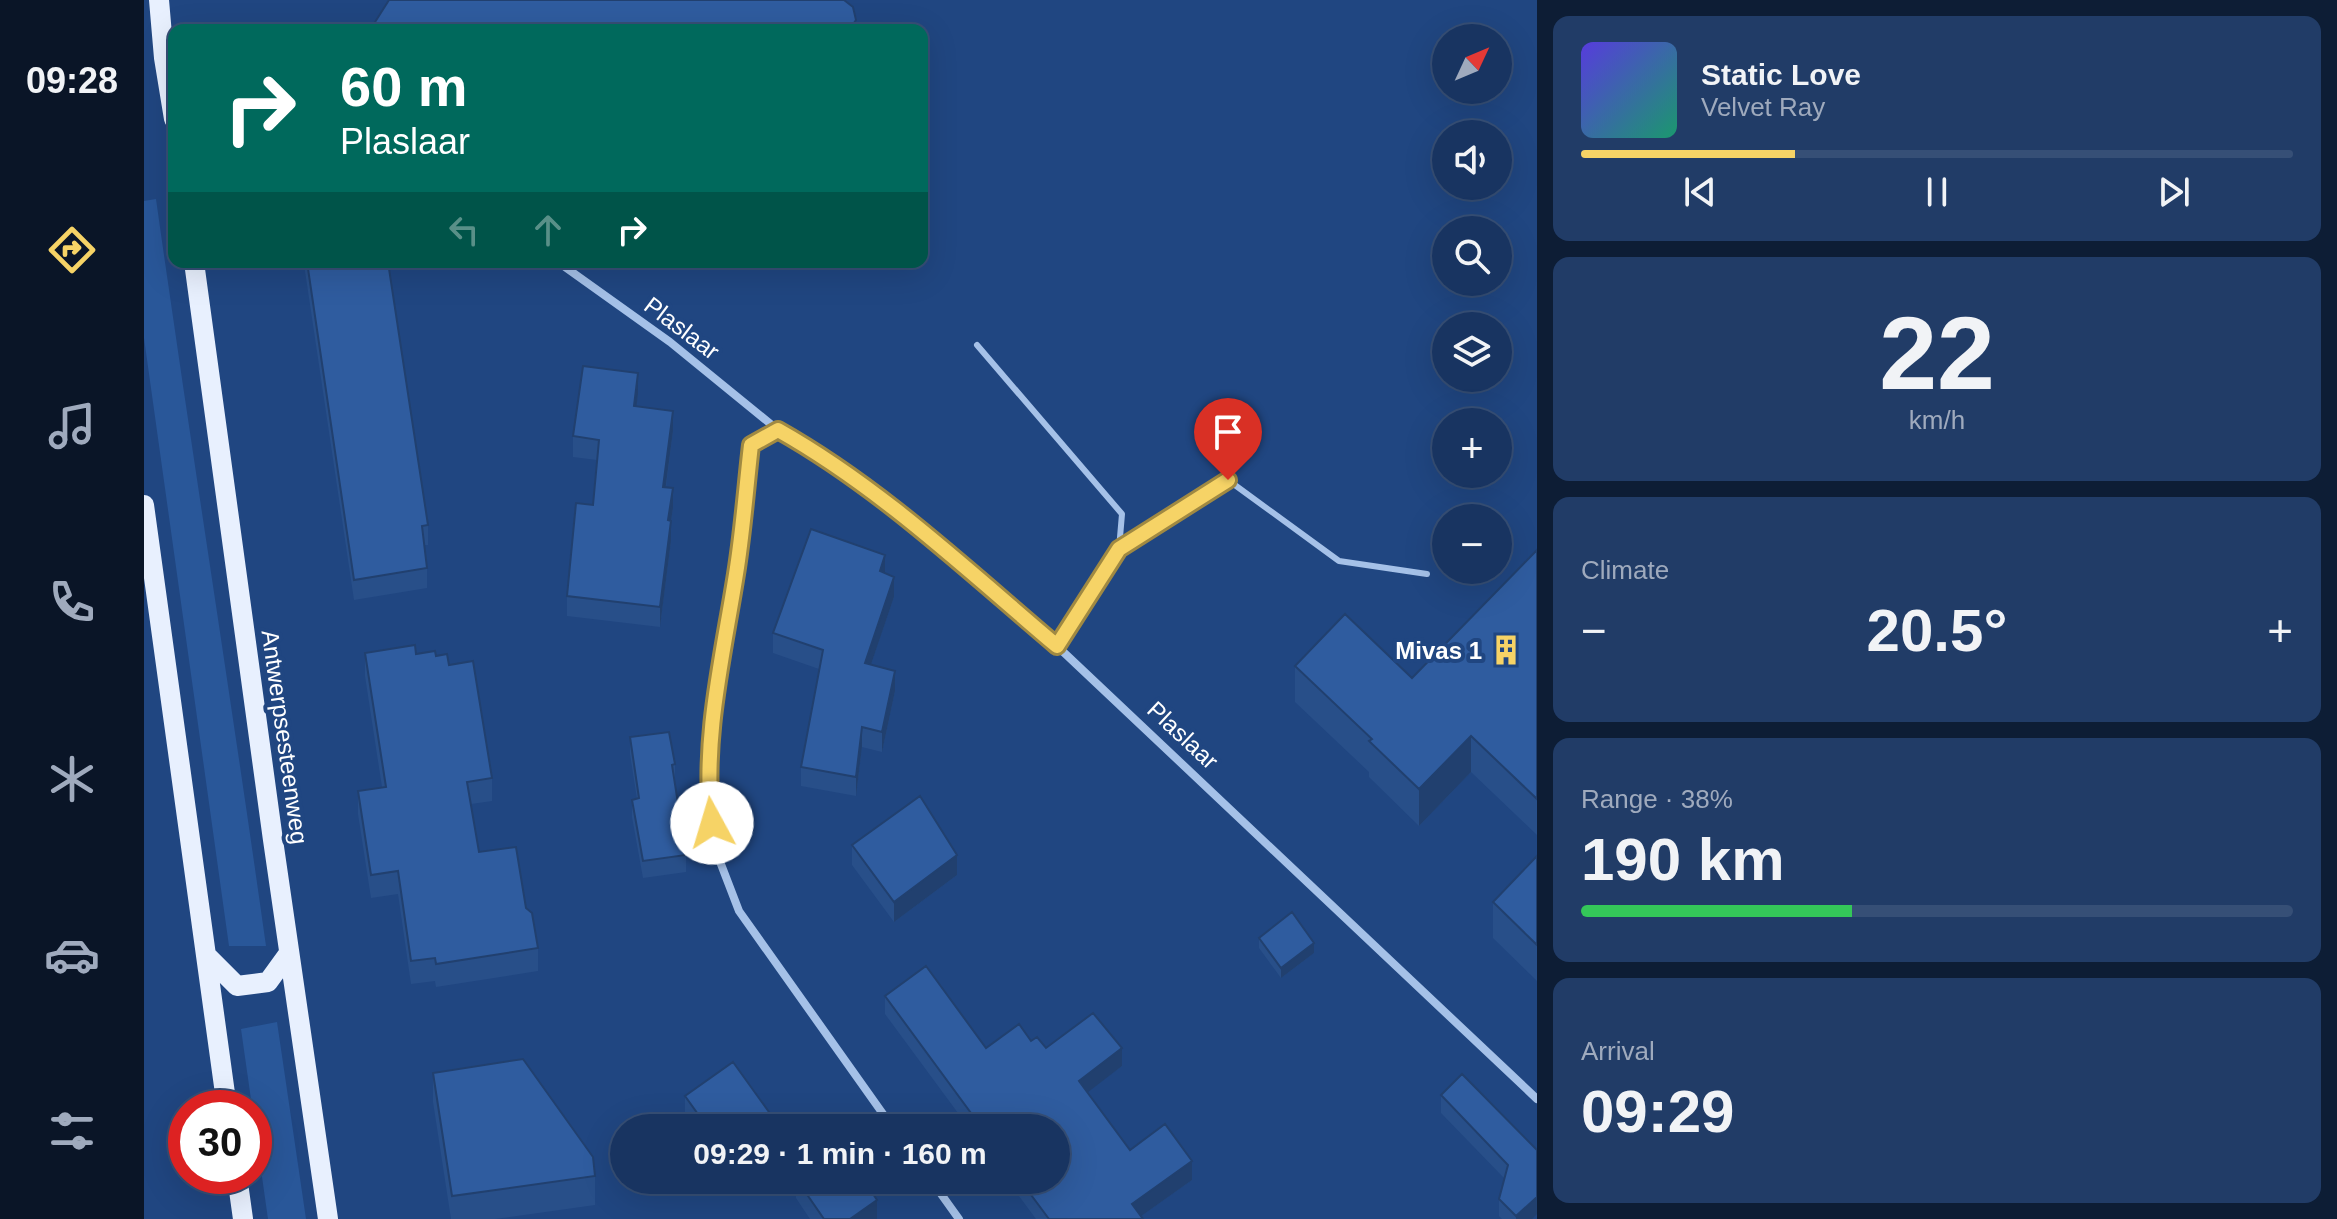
<!DOCTYPE html>
<html lang="en">
<head>
<meta charset="utf-8">
<style>
  body { margin:0; font-family:Arial,sans-serif; background:#213c67; color:#f1f3f6; height:100vh; display:flex; flex-direction:column; font-size:30px; white-space:nowrap }
  * { box-sizing:border-box; margin:0 }
  p { font-size:26px; color:#9faabd }
  .icon { flex:none; width:44px; height:44px; fill:none; stroke:currentColor; stroke-width:2; stroke-linecap:round; stroke-linejoin:round }
  .map { position:relative; flex:1; overflow:hidden }
  .sheet { display:flex; flex-direction:column; gap:16px; padding:16px; background:#0d1d35; width:800px }
  .sheet>* { flex:none }
  .guide { position:absolute; left:24px; top:24px; width:760px; height:244px; border-radius:16px; box-shadow:0 8px 32px #0002,0 0 0 2px #364f76; background:#00695c; color:#fff; overflow:hidden }
  .needle { width:52px; rotate:46deg }
  .fabs { position:absolute; left:1288px; top:24px; display:grid; gap:16px }
  .fabs a { display:grid; place-items:center; width:80px; height:80px; border-radius:50%; background:#183461; box-shadow:0 8px 32px #0002,0 0 0 2px #364f76; font-size:40px }
  .speed { position:absolute; left:24px; top:1090px; display:flex; gap:16px; font-size:40px; font-weight:700; text-align:center }
  .speed>* { display:grid; place-content:center; width:104px; height:104px; border-radius:50%; background:#183461; box-shadow:0 8px 32px #0002,0 0 0 2px #364f76; line-height:1 }
  .speed .limit { border:12px solid #d22; background:#fff; color:#111 }
  .pin { position:absolute; display:grid; place-items:center; width:68px; height:68px; color:#fff; margin:-82px -34px; border-radius:50% 50% 50% 0; rotate:-45deg; box-shadow:0 0 8px #0007 }
  .pin .icon { rotate:45deg }
  .me { position:absolute; width:88px; margin:-44px; rotate:354deg; stroke-linejoin:round; filter:drop-shadow(0 0 6px #0008) }
  .turn { display:flex; align-items:center; gap:28px; height:168px; padding:0 40px; font-size:36px }
  .turn .icon { width:104px; height:104px; stroke-width:2.5 }
  .turn b { display:block; font-size:56px; line-height:68px }
  .lanes { display:flex; align-items:center; height:76px; padding:0 40px; background:#0003; justify-content:center; gap:40px; direction:ltr }
  .lanes .off { opacity:.35 }
  .big { font-size:60px; font-weight:800; line-height:1.1 }
  .sheet .widget { flex:1; display:flex; flex-direction:column; justify-content:center; gap:12px; min-width:0; padding:0 28px; border-radius:16px; background:#213c67 }
  .sheet .dial { align-items:center; gap:0 }
  .dial b { font-size:104px; line-height:1 }
  .song { display:flex; align-items:center; gap:24px }
  .cover { width:96px; height:96px; border-radius:12px; background:linear-gradient(135deg,hsl(250 70% 55%),hsl(160 70% 35%)) }
  .played { height:8px; border-radius:4px; background:linear-gradient(90deg,#f6d366 30%,#364f76 30%) }
  .keys { display:flex; justify-content:space-around; direction:ltr }
  .heat { display:flex; justify-content:space-between; align-items:center; font-size:44px; direction:ltr }
  .charge { height:12px; border-radius:6px; background:linear-gradient(90deg,#34c759 38%,#364f76 0) }
  .trip { position:absolute; left:466px; top:1114px; width:460px; height:80px; border-radius:40px; background:#183461; box-shadow:0 8px 32px #0002,0 0 0 2px #364f76; font-weight:800; line-height:80px; text-align:center }
  main { display:flex; flex:1; min-height:0 }
  .menu { display:flex; flex-direction:column; width:144px; justify-content:space-around; align-items:center; background:#0a1527; color:#9faabd }
  .menu .icon { width:56px; height:56px }
  .menu .active { color:#f6d366 }
  .menu b { font-size:36px; color:#f1f3f6 }
  .map>svg:first-child { display:block }
  .green { fill:#295799 }
  .lines { fill:none; stroke-linecap:round; stroke-linejoin:round }
  .service { stroke:#a5c1e8; stroke-width:6 }
  .minor { stroke:#a5c1e8; stroke-width:8 }
  .primary { stroke:#e8f0fe; stroke-width:20 }
  .wall { fill:#284f89 }
  .shaded-wall { fill:#21406f }
  .building { fill:#2f5c9f; stroke:#21406f; stroke-width:2 }
  .route-casing { stroke:#a08942; stroke-width:20 }
  .route { stroke:#f6d366; stroke-width:14 }
  .labels { text-anchor:middle; dominant-baseline:central; stroke-width:8; stroke-linejoin:round; paint-order:stroke }
  .street-label { font-size:24px; fill:#fff; stroke:#204681 }
  .poi-label { font-size:24px; font-weight:bold; fill:#fff; stroke:#204681; text-anchor:end }
</style>
</head>
<body>
<main>
<nav class="menu">
<b>09:28</b>
<svg class="icon active" aria-label="directions" viewBox="0 0 24 24"><path d="M12 3l9 9-9 9-9-9zM9 14v-3h6M13 9l2 2-2 2"/></svg>
<svg class="icon" aria-label="music" viewBox="0 0 24 24"><path d="M9 18V5l10-2v13"/><circle cx="6" cy="18" r="3"/><circle cx="16" cy="16" r="3"/></svg>
<svg class="icon" aria-label="phone" viewBox="0 0 24 24"><path d="M5 4h4l2 5-3 2q2 4 5 5l2-3 5 2v4C11 20 4 13 5 4z"/></svg>
<svg class="icon" aria-label="climate" viewBox="0 0 24 24"><path d="M12 3v18M4 7l16 10M4 17L20 7"/></svg>
<svg class="icon" aria-label="car" viewBox="0 0 24 24"><path d="M5 17H2v-5l4-1 3-4h7l3 4 3 1v5h-3M9 17h6M6 11h13"/><circle cx="7" cy="17" r="2"/><circle cx="17" cy="17" r="2"/></svg>
<svg class="icon" aria-label="filters" viewBox="0 0 24 24"><path d="M4 7h16M4 17h16"/><circle cx="9" cy="7" r="2"/><circle cx="15" cy="17" r="2"/></svg>
</nav>
<div class="map">
<svg width="1393" height="1219" viewBox="0 0 1393 1219">
  <rect width="100%" height="100%" fill="#204681"/>
  <path class="green" d="M 12,199 C 47,448 87,697 122,946 L 85,946 L 0,338 L 0,201 Z
    M 133,1022 L 162,1219 L 124,1219 L 97,1029 Z"/>
  <g class="lines">
    <path class="service" d="M 833,345 L 978,514 L 975,549 L 913,646
      M 975,549 L 1084,480 L 1195,561 L 1283,574"/>
    <path class="minor" d="M 414,262 L 526,342 L 634,430 L 713,480 L 913,646 L 1393,1099
      M 634,430 L 607,445 L 594,563 L 564,751 L 564,790 L 575,859 L 595,911 L 749,1128
      M 787,1180 L 815,1219"/>
    <path class="primary" d="M 15,0 L 20,58 L 30,119
      M 50,262 L 129,840 L 184,1219
      M 0,505 L 83,1108
      M 62,955 L 93,986 L 124,982 L 145,953
      M 93,1176 L 99,1219"/>
  </g>
  <path class="wall" d="M 161,262 L 244,262 L 284,525 L 284,545 L 280,545 L 283,568 L 283,588 L 210,600 L 161,271 Z
    M 494,394 L 492,406 L 529,431 L 522,487 L 529,508 L 527,521 L 527,541 L 516,627 L 423,616 L 423,596 L 449,505 L 453,460 L 429,457 L 429,436 Z
    M 1393,550 L 1393,835 L 1327,772 L 1275,826 L 1225,777 L 1225,772 L 1151,702 L 1151,666 L 1268,678 Z
    M 741,573 L 750,597 L 727,664 L 751,691 L 738,752 L 718,747 L 712,796 L 657,786 L 657,767 L 675,669 L 629,653 L 629,633 Z
    M 221,653 L 272,654 L 292,656 L 305,665 L 348,778 L 348,801 L 327,804 L 335,852 L 382,908 L 394,948 L 394,971 L 292,987 L 291,981 L 267,984 L 254,894 L 227,898 L 214,814 L 214,791 L 238,787 L 221,676 Z
    M 486,737 L 531,764 L 531,782 L 542,855 L 542,872 L 499,878 L 488,817 L 488,800 L 493,799 L 486,754 Z
    M 708,845 L 813,875 L 750,922 L 708,865 Z
    M 1393,856 L 1393,981 L 1349,938 L 1349,902 Z
    M 1115,938 L 1170,953 L 1137,978 L 1115,948 Z
    M 741,996 L 842,1048 L 887,1041 L 902,1048 L 978,1066 L 943,1092 L 986,1150 L 1048,1180 L 997,1216 L 999,1219 L 892,1219 L 863,1180 L 912,1180 L 912,1128 L 825,1128 L 741,1014 Z
    M 289,1073 L 451,1176 L 451,1205 L 351,1219 L 307,1219 L 289,1102 Z
    M 1297,1095 L 1393,1150 L 1388,1219 L 1358,1219 L 1355,1216 L 1355,1199 L 1360,1178 L 1297,1113 Z
    M 541,1096 L 630,1128 L 550,1128 L 541,1116 Z
    M 652,1180 L 720,1180 L 733,1219 L 666,1219 L 652,1198 Z"/>
  <path class="shaded-wall" d="M 712,20 L 712,30 L 705,30 Z
    M 494,373 L 494,394 L 490,426 L 490,406 Z
    M 529,411 L 529,431 L 519,507 L 519,487 Z
    M 529,488 L 529,508 L 524,540 L 524,520 Z
    M 527,521 L 527,541 L 516,627 L 516,607 Z
    M 741,555 L 741,575 L 736,571 Z
    M 750,577 L 750,597 L 721,682 L 721,663 Z
    M 751,671 L 751,691 L 738,752 L 738,732 Z
    M 718,727 L 718,747 L 712,796 L 712,777 Z
    M 1327,736 L 1327,772 L 1275,826 L 1275,789 Z
    M 813,855 L 813,875 L 750,922 L 750,902 Z
    M 1170,943 L 1170,953 L 1137,978 L 1137,968 Z
    M 978,1048 L 978,1066 L 935,1099 L 935,1081 Z
    M 630,1119 L 630,1128 L 617,1128 Z
    M 1048,1161 L 1048,1180 L 993,1219 L 988,1204 Z
    M 1393,1197 L 1393,1214 L 1388,1219 L 1372,1219 L 1372,1216 Z
    M 733,1200 L 733,1219 L 706,1219 Z"/>
  <path class="building" d="M 245,0 L 700,0 L 709,7 L 712,20 L 705,30 L 226,30 Z
    M 163,262 L 244,262 L 284,525 L 278,526 L 283,568 L 210,580 Z
    M 439,366 L 494,373 L 490,406 L 529,411 L 519,487 L 529,488 L 524,520 L 527,521 L 516,607 L 423,596 L 432,503 L 449,505 L 455,440 L 429,436 Z
    M 667,529 L 741,555 L 736,571 L 750,577 L 721,663 L 751,671 L 738,732 L 718,727 L 712,777 L 657,767 L 679,650 L 629,633 Z
    M 1393,550 L 1393,799 L 1327,736 L 1275,789 L 1225,741 L 1228,739 L 1151,666 L 1201,614 L 1268,678 Z
    M 271,645 L 272,654 L 291,651 L 292,656 L 303,654 L 305,665 L 329,661 L 348,778 L 323,782 L 335,852 L 372,847 L 382,908 L 388,913 L 394,948 L 292,964 L 291,958 L 267,961 L 254,871 L 227,875 L 214,791 L 242,787 L 221,653 Z
    M 525,732 L 531,764 L 528,765 L 542,855 L 499,861 L 488,800 L 495,798 L 486,737 Z
    M 776,796 L 813,855 L 750,902 L 708,845 Z
    M 1393,856 L 1393,945 L 1349,902 Z
    M 1148,912 L 1170,943 L 1137,968 L 1115,938 Z
    M 782,966 L 842,1048 L 875,1024 L 887,1041 L 893,1037 L 902,1048 L 949,1013 L 978,1048 L 935,1081 L 986,1150 L 1021,1124 L 1048,1161 L 988,1204 L 999,1219 L 905,1219 L 876,1180 L 912,1180 L 912,1128 L 838,1128 L 741,996 Z
    M 379,1059 L 449,1157 L 451,1176 L 308,1196 L 289,1073 Z
    M 589,1062 L 630,1119 L 617,1128 L 564,1128 L 541,1096 Z
    M 1318,1074 L 1393,1150 L 1393,1197 L 1372,1216 L 1355,1199 L 1364,1165 L 1297,1095 Z
    M 653,1180 L 720,1180 L 733,1200 L 706,1219 L 680,1219 Z"/>
  <g class="lines">
    <g class="route-casing">
      <path id="route" d="M 568,823 C 558,740 579,656 592,574 C 599,531 602,488 607,445 L 634,430 C 737,488 823,570 913,646 L 975,549 L 1084,480"/>
    </g>
    <use href="#route" class="route"/>
  </g>
  <defs>
    <g id="building-bare" transform="scale(2.4)"><path d="M-4-6H4V6H1V3H-1V6H-4ZM-2.5-4.3h1.7v1.8h-1.7ZM.8-4.3h1.7v1.8H.8ZM-2.5-1h1.7V.8h-1.7ZM.8-1h1.7V.8H.8Z" fill="#f6d366" stroke="#204681" stroke-width="2.5" paint-order="stroke"/></g>
  </defs>
  <g fill-rule="evenodd">
    <use href="#building-bare" x="1362" y="650"/>
  </g>
  <g class="labels">
    <g class="street-label">
      <text transform="translate(538 328) rotate(37)">Plaslaar</text>
      <text transform="translate(1039 735) rotate(43)">Plaslaar</text>
      <text transform="translate(141 737) rotate(82)">Antwerpsesteenweg</text>
    </g>
    <g class="poi-label">
      <text x="1338" y="650">Mivas 1</text>
    </g>
  </g>
</svg>
<div class="fabs">
<a><svg class="needle" viewBox="-14 -14 28 28"><path d="M0-13l5 13h-10z" fill="#e53935"/><path d="M0 13l5-13h-10z" fill="#9faabd"/></svg></a>
<a><svg class="icon" aria-label="sound" viewBox="0 0 24 24"><path d="M4 9h4l5-4v14l-5-4H4zM17 9q2 3 0 6"/></svg></a>
<a><svg class="icon" aria-label="search" viewBox="0 0 24 24"><circle cx="10" cy="10" r="6"/><path d="M15 15l6 6"/></svg></a>
<a><svg class="icon" aria-label="layers" viewBox="0 0 24 24"><path d="M12 4l9 5-9 5-9-5zM3 14l9 5 9-5"/></svg></a>
<a>+</a>
<a>−</a>
</div>
<div class="speed"><div class="limit">30</div></div>
<div class="pin" style="left:1084px;top:480px;background:#d93025"><svg class="icon" aria-label="arrive" viewBox="0 0 24 24"><path d="M6 21V4h12l-3 4 3 4H6"/></svg></div>
<svg class="me" style="left:568px;top:823px" viewBox="-20 -20 40 40"><circle r="19" fill="#fff"/><path d="M0-13L10 11 0 6-10 11z" fill="#f6d366"/></svg>
<div class="trip">09:29 · 1 min · 160 m</div>
<div class="guide">
<div class="turn"><svg class="icon" aria-label="right" viewBox="0 0 24 24"><path d="M7 20v-9h11M14 6l5 5-5 5"/></svg><div><b>60 m</b>Plaslaar</div></div>
<div class="lanes"><svg class="icon off" aria-label="left" viewBox="0 0 24 24"><path d="M17 20v-9H6M10 6l-5 5 5 5"/></svg><svg class="icon off" aria-label="ahead" viewBox="0 0 24 24"><path d="M12 20V5M6 11l6-6 6 6"/></svg><svg class="icon" aria-label="right" viewBox="0 0 24 24"><path d="M7 20v-9h11M14 6l5 5-5 5"/></svg></div>
</div>
</div>
<section class="sheet">
<div class="widget">
<div class="song"><i class="cover"></i><div><b>Static Love</b><p>Velvet Ray</p></div></div>
<div class="played"></div>
<div class="keys"><svg class="icon" aria-label="previous" viewBox="0 0 24 24"><path d="M18 5L8 12l10 7zM5 5v14"/></svg><svg class="icon" aria-label="pause" viewBox="0 0 24 24"><path d="M8 5v14M16 5v14"/></svg><svg class="icon" aria-label="next" viewBox="0 0 24 24"><path d="M6 5l10 7-10 7zM19 5v14"/></svg></div>
</div>
<div class="widget dial"><b>22</b><p>km/h</p></div>
<div class="widget"><p>Climate</p>
<div class="heat"><a>−</a><b class="big">20.5°</b><a>+</a></div>
</div>
<div class="widget"><p>Range · 38%</p><b class="big">190 km</b><div class="charge"></div></div>
<div class="widget"><p>Arrival</p><b class="big">09:29</b></div>
</section>
</main>
</body>
</html>
